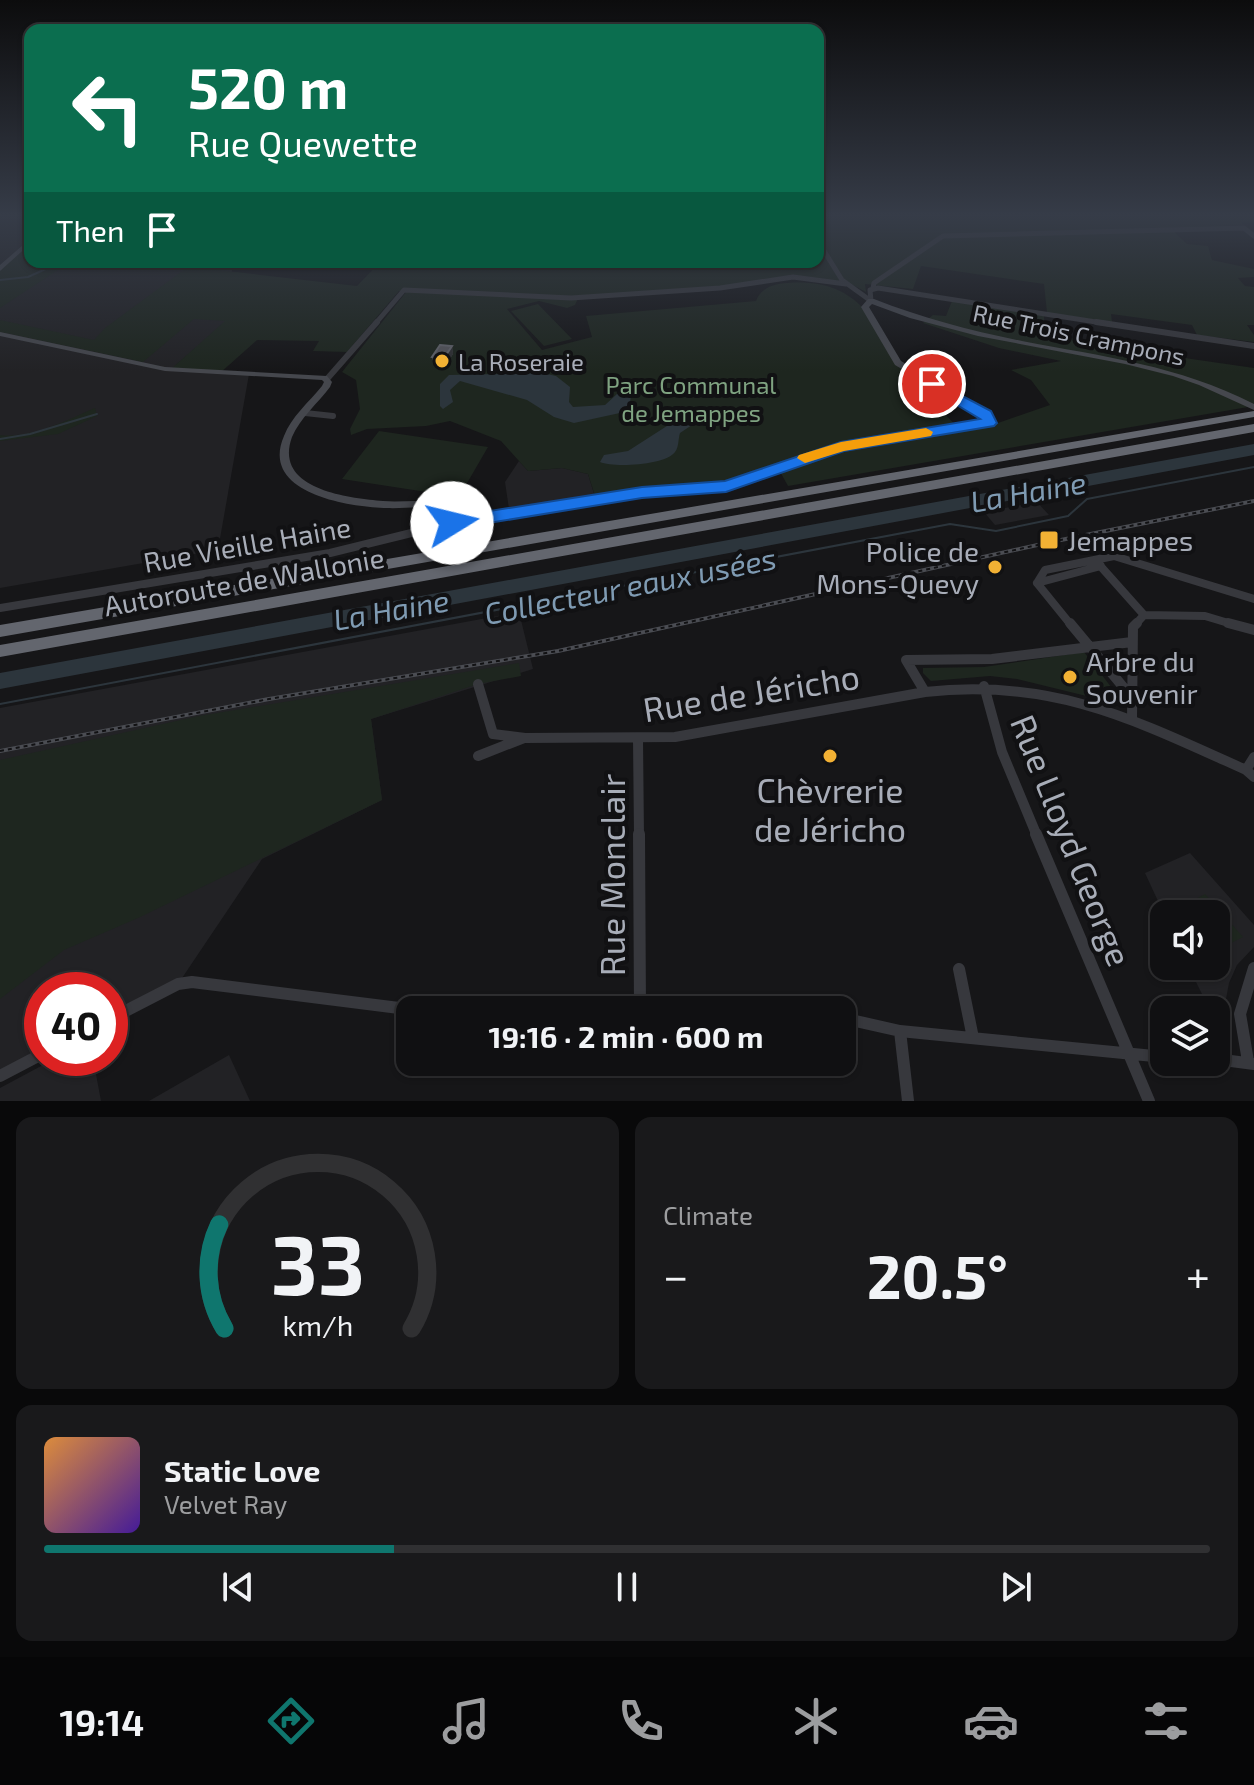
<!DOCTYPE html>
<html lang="en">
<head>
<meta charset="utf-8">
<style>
  body { margin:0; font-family:"Exo 2",sans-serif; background:#19191b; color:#f1f3f6; height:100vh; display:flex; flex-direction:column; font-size:30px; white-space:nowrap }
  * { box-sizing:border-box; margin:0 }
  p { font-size:26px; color:#9c9d9f }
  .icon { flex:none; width:44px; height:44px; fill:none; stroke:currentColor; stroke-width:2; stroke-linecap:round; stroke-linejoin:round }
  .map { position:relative; height:1101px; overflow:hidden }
  .side { display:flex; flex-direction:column; gap:16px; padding:16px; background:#09090a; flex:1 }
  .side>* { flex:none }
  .banner { position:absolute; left:24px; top:24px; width:800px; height:244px; border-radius:16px; box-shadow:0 2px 6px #0004,0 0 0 2px #303032; background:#0b6e4f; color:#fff; overflow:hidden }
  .buttons { position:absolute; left:1150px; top:900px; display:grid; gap:16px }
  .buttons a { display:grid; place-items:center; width:80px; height:80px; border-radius:16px; background:#101012; box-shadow:0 2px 6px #0004,0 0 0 2px #303032; font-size:40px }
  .speed { position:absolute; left:24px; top:972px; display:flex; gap:16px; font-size:40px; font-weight:700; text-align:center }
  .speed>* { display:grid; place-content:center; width:104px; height:104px; border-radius:50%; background:#101012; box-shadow:0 2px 6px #0004,0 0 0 2px #303032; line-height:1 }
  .speed .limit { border:12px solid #d22; background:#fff; color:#111 }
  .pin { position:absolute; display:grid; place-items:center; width:68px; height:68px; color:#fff; margin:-34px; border:4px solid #fff; border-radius:50%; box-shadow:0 2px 8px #0007 }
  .me { position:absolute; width:88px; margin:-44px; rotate:81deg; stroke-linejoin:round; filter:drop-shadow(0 0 6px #0008) }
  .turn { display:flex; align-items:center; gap:28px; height:168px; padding:0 32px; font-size:36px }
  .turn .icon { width:104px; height:104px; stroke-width:2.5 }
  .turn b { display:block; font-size:56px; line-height:68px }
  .then { display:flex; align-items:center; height:76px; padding:0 32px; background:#0003; gap:16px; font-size:30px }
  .big { font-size:60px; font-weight:700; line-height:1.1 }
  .side .widget { flex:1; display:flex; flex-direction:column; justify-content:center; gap:12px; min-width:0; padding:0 28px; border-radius:16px; background:#19191b }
  .side .dial { align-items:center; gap:0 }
  .dial svg { height:208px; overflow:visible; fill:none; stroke:#303032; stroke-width:7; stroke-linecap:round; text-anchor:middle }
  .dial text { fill:#f1f3f6; stroke:none }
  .song { display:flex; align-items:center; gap:24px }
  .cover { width:96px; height:96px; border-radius:12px; background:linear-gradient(135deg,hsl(30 70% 55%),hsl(260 70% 35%)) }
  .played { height:8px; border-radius:4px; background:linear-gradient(90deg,#0f766e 30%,#303032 30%) }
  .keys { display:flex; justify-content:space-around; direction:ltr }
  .heat { display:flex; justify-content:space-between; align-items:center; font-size:44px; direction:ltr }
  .side .tiles { flex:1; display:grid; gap:16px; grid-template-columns:1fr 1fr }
  .widget:last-child { grid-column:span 2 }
  .trip { position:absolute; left:396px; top:996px; width:460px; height:80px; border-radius:16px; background:#101012; box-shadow:0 2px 6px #0004,0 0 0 2px #303032; font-weight:700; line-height:80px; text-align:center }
  .dock { display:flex; height:128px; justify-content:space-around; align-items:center; background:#060607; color:#9c9d9f }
  .dock .icon { width:56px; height:56px }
  .dock .on { color:#0f766e }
  .dock b { font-size:36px; color:#f1f3f6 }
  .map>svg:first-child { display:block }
  .built { fill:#222225 }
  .green { fill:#1e261f }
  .water { fill:#2c353c }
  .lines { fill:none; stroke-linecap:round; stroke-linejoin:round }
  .stream { stroke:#2c353c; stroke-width:2 }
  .street-far4 { stroke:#37383d; stroke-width:5 }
  .street-far3 { stroke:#37383d; stroke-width:6 }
  .street-far2 { stroke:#37383d; stroke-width:8 }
  .street-far1 { stroke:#37383d; stroke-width:10 }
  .street { stroke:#37383d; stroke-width:12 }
  .secondary { fill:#45474d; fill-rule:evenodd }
  .highway { fill:#63666e; fill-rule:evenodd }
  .rail-casing { stroke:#4a4c52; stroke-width:4 }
  .rail { stroke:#111113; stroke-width:2; stroke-dasharray:4; stroke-linecap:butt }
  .wall { fill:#47494d }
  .shaded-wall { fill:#2f3033 }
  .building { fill:#525359; stroke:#5f6168; stroke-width:2 }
  .route { fill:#1a73e8; stroke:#114b97; stroke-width:2 }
  .slow { fill:#f59e0b }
  .poi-dot { fill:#f2b134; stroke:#111113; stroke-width:3 }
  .labels { text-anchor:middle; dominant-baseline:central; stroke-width:8; stroke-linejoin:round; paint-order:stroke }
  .far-street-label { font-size:24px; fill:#a8adb8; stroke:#111113 }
  .far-poi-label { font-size:24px; fill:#a8adb8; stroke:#111113; text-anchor:start }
  .far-park-label { font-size:24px; fill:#7fa381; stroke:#111113 }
  .poi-label { font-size:28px; fill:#a8adb8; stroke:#111113; text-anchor:start }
  .street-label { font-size:28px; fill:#a8adb8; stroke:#111113 }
  .water-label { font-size:30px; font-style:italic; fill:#7f9bb3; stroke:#111113 }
  .near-street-label { font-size:34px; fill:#a8adb8; stroke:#111113 }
  .near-poi-label { font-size:34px; fill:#a8adb8; stroke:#111113 }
</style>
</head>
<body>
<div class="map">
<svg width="1254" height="1101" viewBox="0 0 1254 1101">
  <rect width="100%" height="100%" fill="#161618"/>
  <path class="built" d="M 0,217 L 30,217 L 30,262 L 233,262 L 226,322 L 176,365 L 249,374 L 218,550 L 0,588 Z
    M 519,461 L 528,471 L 562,468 L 588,474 L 595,497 L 509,509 L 505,482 Z
    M 1037,502 L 1049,515 L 995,525 L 984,512 Z
    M 519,612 L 533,669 L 371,719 L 382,800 L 262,859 L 178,984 L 110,1019 L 110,990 L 42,990 L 42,1054 L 0,1076 L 0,708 Z
    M 1190,853 L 1254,925 L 1254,947 L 1237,965 L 1229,983 L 1223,1015 L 1210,1010 L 1188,966 L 1216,966 L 1216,914 L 1164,914 L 1145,873 Z
    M 229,1055 L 250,1101 L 149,1101 Z
    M 56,1058 L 93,1058 L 101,1101 L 0,1101 L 0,1088 Z"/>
  <path class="green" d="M 818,217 L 1254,217 L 1254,222 L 1242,223 L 1243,225 L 1170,228 L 1187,244 L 1208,246 L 1212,260 L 1254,269 L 1254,277 L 1238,278 L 1245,286 L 1254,287 L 1254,325 L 1247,325 L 1254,335 L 1254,342 L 1197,335 L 1192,325 L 1111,314 L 1112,322 L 1047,313 L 1044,284 L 921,266 L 913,289 L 865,284 L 866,292 L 853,285 L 800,277 L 720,288 L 578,298 L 575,305 L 567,308 L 539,301 L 507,309 L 542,350 L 592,337 L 586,316 L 756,301 C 761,288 773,284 787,283 C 857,278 872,318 905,369 L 901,375 L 930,398 L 958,428 L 998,423 L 1050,405 L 1031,380 L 1011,370 L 1061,361 L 999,348 L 923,323 L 933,315 L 946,316 L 952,301 L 1044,316 L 1045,336 L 1062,336 L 1143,352 L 1254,368 L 1254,406 L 788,486 L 778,468 L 726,485 L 596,499 L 588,474 L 562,468 L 528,471 L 501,441 L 450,421 L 426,426 L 367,429 L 351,435 L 350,429 L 360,409 L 356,380 L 342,372 L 407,291 L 399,291 L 347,352 L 313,351 L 319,341 L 257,340 L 220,373 L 170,370 L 225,321 L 194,319 L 143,362 L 0,332 L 0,320 L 94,340 L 105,328 L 185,269 L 146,262 L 182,262 L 218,270 L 357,286 L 380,262 L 818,262 Z
    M 30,241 L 30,262 L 70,262 L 0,308 L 0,269 Z
    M 538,304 L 572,339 L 544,346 L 511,311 Z
    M 95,408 L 97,416 L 58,434 L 0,441 L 0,435 C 31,439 67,420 95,408 Z
    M 379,431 L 488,447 L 459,497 L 342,479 Z
    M 1084,652 L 1115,692 L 1118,698 L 1115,703 L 1017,679 L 990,676 L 931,681 L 923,673 L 923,668 L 984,667 Z
    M 519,663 L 521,676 L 478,684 L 371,719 L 382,800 L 138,918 L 64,950 L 0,999 L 0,760 L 199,716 Z
    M 1205,894 L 1243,937 L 1227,945 L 1216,932 L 1216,914 L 1200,914 L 1190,902 Z"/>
  <path class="water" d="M 543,373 L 556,376 L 570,387 L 569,402 L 573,407 L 605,405 L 617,394 L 631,395 L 629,411 L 574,423 L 554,417 L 527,400 L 460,381 L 450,390 L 453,402 L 443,409 L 440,406 L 440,384 L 449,375 Z
    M 684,415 L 697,418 L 698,421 L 680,433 C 678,439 679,447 675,452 C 666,465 614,468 600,462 L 604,455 L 628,451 Z
    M 1254,444 L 1254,455 L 0,689 L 0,673 Z"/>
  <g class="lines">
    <path class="stream" d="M 0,280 L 28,277 L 61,262
      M 0,439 L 30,434 L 97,414
      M 0,704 L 950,524 L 996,531 L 1068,516 L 1087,499 L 1254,467"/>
    <path class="street-far4" d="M 818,241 L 842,280 L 871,301 L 870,290 L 878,288 L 1109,324
      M 873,288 L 874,283 L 943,236 L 1244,228 L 1254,236
      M 375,324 L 404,290 L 571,298 L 720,288 L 793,277 L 846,284"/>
    <path class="street-far3" d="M 1096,322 L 1254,346
      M 327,379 L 377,322
      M 305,413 L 333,416"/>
    <path class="street-far2" d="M 1095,560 L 1144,615 L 1205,616 L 1235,625
      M 1037,583 L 1045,570 L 1114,556 L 1254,599
      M 1037,583 L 1071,625
      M 1037,583 L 1101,566
      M 0,608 L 330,553 L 452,523
      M 1135,625 L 1144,615"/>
    <path class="street-far1" d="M 1070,623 L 1134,700
      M 1228,623 L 1254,630
      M 1132,642 L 992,659 L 906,660 L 925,692 C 1053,678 1133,719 1246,770 L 1254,777
      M 478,684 L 493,734 L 525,738 L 675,737 L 925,692
      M 984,686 L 1002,752 L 1037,836
      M 1132,719 L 1133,627 L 1137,623
      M 638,739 L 639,836
      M 478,756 L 524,738
      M 1246,770 L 1254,757"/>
    <path class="street" d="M 639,834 L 640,1010
      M 1036,834 L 1149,1101
      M 959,969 L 973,1038
      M 759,1010 L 791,1007 L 805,1010
      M 842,1018 L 900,1031 L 1164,1057
      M 110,1019 L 178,984 L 192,982 L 415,1010
      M 900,1031 L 908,1101
      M 1216,1059 L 1254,1064
      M 1248,1061 L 1240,1014 L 1254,968
      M 0,1076 L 42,1054"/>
    <path class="secondary" d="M 30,239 L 30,244 L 0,271 L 0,265 Z
      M 868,299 L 874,299 C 922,318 972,331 1022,341 C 1105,357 1177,365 1254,404 L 1254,410 L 1199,385 L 1173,376 L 1125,364 L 978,336 L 910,318 L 872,304 L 869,307 L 901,361 L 988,412 L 994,423 L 992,425 L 843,450 L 726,489 L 642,496 L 452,527 L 448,526 L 443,511 C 424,504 406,509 387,508 C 348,507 259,493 284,436 C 291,417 309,402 322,386 L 324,382 L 322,380 L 165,371 L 0,336 L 0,332 L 165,367 L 327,376 L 332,382 L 330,387 C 318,403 300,418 292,437 C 273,489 347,498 383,501 C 406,503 428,497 451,507 L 456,519 L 642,490 L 725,483 L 841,444 L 984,421 L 981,416 L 895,365 L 861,307 Z"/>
    <path class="highway" d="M 1254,411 L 1254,417 L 0,637 L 0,625 Z
      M 1254,424 L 1254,432 L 0,657 L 0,645 Z"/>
    <g class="rail-casing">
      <path id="rail" d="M 0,751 L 269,699 L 558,651 L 1051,542 L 1254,501"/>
    </g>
    <use href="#rail" class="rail"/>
  </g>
  <path class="wall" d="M 452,346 L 453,354 L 445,366 L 434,365 L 432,357 Z"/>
  <path class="shaded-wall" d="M 452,346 L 453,354 L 445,366 L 444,358 Z"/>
  <path class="building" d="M 440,345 L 452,346 L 444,358 L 432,357 Z"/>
  <linearGradient id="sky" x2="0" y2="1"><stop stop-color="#0c0c0d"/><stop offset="0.58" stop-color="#363c48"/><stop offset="1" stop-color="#363c48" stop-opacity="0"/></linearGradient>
  <rect width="1254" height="371" fill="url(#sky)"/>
  <path class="route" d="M 932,380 L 991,411 L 997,423 L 994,426 L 844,451 L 726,492 L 642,498 L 452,529 L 443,523 L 452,517 L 642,487 L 725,481 L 841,442 L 980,419 L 927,387 L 927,381 Z"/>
  <path class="slow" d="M 926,428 L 933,432 L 931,436 L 844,451 L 805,463 L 797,458 L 799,455 L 841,442 Z"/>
  <g class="poi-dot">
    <circle cx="442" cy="361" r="8"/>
    <rect x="1039" y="530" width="20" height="20" rx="4"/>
    <circle cx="995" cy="567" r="8"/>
    <circle cx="1070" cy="677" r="8"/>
    <circle cx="830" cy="756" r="8"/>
  </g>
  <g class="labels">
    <g class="far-street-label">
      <text transform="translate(1079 334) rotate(12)">Rue Trois Crampons</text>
    </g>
    <g class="far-poi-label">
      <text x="458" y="361">La Roseraie</text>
    </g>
    <g class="far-park-label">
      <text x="691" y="384">Parc Communal<tspan x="691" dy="28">de Jemappes</tspan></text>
    </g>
    <g class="poi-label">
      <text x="1067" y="540">Jemappes</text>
      <text x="979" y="551" text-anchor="end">Police de<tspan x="979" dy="32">Mons-Quevy</tspan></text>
      <text x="1086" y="661">Arbre du<tspan x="1086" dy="32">Souvenir</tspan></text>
    </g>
    <g class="street-label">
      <text transform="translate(247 544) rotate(-10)">Rue Vieille Haine</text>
      <text transform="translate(244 581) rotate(-10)">Autoroute de Wallonie</text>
    </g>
    <g class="water-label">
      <text transform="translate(1028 491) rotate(-10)">La Haine</text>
      <text transform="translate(630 585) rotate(-11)">Collecteur eaux usées</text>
      <text transform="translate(391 609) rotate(-10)">La Haine</text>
    </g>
    <g class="near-street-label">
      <text transform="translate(751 692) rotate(-9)">Rue de Jéricho</text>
      <text transform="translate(1072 840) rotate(68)">Rue Lloyd George</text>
      <text transform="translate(611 875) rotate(-90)">Rue Monclair</text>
    </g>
    <g class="near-poi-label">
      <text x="830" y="789">Chèvrerie<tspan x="830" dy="39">de Jéricho</tspan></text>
    </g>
  </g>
</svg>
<div class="buttons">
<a><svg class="icon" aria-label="sound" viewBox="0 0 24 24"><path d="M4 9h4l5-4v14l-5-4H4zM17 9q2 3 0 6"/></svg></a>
<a><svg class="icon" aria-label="layers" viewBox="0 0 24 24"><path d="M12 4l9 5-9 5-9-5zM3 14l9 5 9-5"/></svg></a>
</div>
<div class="speed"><div class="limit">40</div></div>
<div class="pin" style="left:932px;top:384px;background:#d93025"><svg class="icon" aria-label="arrive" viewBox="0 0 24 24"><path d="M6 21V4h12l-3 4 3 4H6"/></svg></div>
<svg class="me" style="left:452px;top:523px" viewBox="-20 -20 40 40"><circle r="19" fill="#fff"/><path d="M0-13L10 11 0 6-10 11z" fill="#1a73e8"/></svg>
<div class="trip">19:16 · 2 min · 600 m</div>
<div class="banner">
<div class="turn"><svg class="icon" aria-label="left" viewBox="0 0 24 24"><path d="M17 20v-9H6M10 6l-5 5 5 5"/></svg><div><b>520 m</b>Rue Quewette</div></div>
<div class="then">Then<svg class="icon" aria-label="arrive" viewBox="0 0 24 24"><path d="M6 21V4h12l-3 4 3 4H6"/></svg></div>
</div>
</div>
<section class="side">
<div class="tiles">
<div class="widget dial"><svg viewBox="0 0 100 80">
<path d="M14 69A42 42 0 1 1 86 69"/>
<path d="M14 69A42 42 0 0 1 12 29" stroke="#0f766e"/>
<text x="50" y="56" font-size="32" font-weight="700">33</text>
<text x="50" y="72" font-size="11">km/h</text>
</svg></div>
<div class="widget"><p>Climate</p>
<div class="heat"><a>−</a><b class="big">20.5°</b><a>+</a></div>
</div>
<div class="widget">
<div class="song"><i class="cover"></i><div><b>Static Love</b><p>Velvet Ray</p></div></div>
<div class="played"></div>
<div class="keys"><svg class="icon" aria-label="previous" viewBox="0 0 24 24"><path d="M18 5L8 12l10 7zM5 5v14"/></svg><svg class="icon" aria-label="pause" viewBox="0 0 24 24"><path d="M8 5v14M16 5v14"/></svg><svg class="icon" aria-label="next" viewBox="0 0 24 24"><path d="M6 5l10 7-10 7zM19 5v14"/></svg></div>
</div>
</div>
</section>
<nav class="dock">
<b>19:14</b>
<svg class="icon on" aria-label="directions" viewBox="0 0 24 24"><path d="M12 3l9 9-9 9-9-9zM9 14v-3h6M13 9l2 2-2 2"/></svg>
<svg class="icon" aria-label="music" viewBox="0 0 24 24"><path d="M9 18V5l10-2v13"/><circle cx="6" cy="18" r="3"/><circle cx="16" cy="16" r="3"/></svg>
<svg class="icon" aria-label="phone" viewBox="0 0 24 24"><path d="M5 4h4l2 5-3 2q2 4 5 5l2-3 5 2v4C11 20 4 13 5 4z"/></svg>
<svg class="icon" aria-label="climate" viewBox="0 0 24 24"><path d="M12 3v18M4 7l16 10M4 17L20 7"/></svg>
<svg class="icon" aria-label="car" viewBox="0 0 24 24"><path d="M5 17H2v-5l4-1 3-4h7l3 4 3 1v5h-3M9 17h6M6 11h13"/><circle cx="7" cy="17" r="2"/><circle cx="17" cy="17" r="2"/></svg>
<svg class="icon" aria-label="filters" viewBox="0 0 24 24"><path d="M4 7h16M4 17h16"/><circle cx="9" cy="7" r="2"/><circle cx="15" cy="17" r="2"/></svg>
</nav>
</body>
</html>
